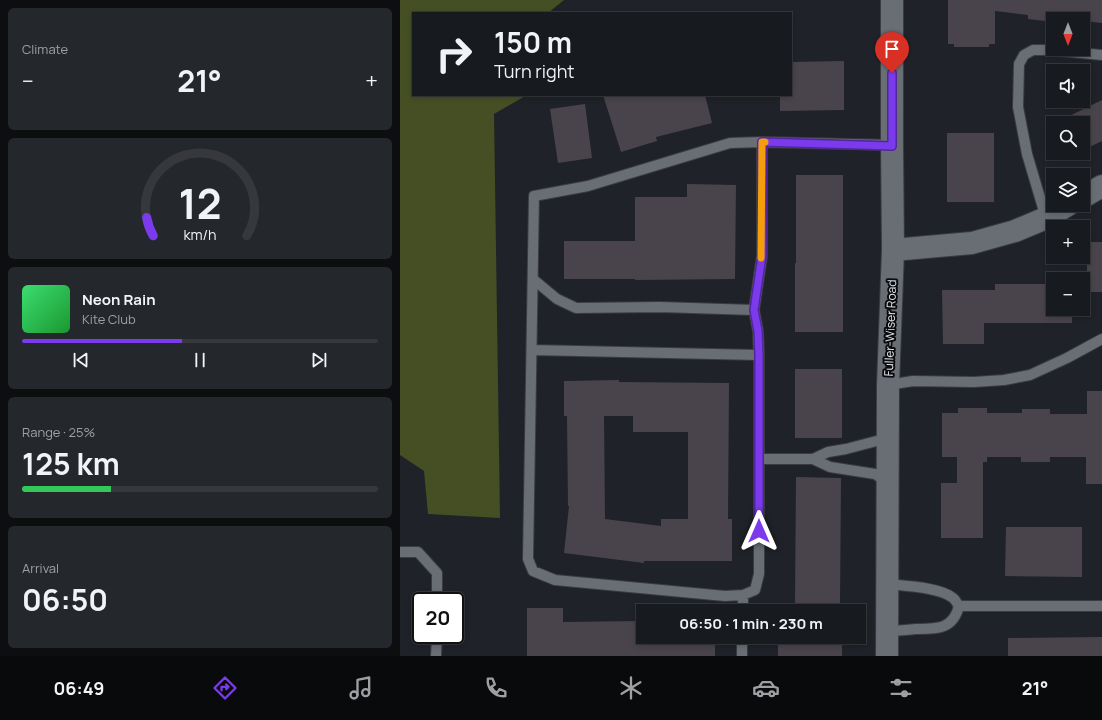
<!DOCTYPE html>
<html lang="en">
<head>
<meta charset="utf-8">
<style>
  body { margin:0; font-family:Manrope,sans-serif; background:#24272b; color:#f1f3f6; height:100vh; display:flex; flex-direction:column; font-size:15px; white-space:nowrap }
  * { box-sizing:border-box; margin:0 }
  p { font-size:13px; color:#9ea1a4 }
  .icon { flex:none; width:22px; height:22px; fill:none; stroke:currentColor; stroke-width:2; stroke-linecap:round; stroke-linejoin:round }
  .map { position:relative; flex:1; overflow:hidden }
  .details { display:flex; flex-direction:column; gap:8px; padding:8px; background:#0d0e10; width:400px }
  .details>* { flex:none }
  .hud { position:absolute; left:12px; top:12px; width:380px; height:84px; border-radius:0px; box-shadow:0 2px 6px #0003,0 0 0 1px #36383c; background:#171a1e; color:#f1f3f6; overflow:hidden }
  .needle { width:26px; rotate:180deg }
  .tools { position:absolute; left:646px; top:12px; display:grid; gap:8px }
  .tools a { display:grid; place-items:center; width:44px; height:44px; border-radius:0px; background:#171a1e; box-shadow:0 2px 6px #0003,0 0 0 1px #36383c; font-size:20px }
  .speed { position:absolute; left:12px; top:592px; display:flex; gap:8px; font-size:20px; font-weight:700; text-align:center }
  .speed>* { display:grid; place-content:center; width:52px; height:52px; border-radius:50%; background:#171a1e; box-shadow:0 2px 6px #0003,0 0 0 1px #36383c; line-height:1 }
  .speed .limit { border:2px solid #111; border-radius:6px; background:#fff; color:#111 }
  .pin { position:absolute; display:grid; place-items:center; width:34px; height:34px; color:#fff; margin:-41px -17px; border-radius:50% 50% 50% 0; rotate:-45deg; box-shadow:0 0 4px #0007 }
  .pin .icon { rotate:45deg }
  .me { position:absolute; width:44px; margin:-22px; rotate:0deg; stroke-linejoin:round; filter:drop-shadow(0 0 3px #0008) }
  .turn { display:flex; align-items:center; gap:14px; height:84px; padding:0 16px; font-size:18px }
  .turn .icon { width:52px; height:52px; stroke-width:2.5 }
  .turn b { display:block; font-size:28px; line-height:34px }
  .big { font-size:30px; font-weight:700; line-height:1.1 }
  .details .widget { flex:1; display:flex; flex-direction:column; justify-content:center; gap:6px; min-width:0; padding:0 14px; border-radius:6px; background:#24272b }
  .details .dial { align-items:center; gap:0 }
  .dial svg { height:104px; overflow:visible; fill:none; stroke:#36383c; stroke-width:7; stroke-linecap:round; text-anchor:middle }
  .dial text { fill:#f1f3f6; stroke:none }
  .song { display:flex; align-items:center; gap:12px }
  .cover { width:48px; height:48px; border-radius:6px; background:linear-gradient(135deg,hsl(140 70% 55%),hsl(130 70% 35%)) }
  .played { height:4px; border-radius:2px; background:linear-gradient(90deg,#7c3aed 45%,#36383c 45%) }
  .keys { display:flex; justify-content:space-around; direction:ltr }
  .heat { display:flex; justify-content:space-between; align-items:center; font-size:22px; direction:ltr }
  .charge { height:6px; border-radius:3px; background:linear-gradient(90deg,#34c759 25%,#36383c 0) }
  .trip { position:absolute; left:236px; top:604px; width:230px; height:40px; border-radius:0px; background:#171a1e; box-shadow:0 2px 6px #0003,0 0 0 1px #36383c; font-weight:700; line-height:40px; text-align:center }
  .tab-bar { display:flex; height:64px; justify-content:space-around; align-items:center; background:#090a0c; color:#9ea1a4 }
  .tab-bar .icon { width:28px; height:28px }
  .tab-bar .selected { color:#7c3aed }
  .tab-bar b { font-size:18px; color:#f1f3f6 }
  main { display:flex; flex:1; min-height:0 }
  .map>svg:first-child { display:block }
  .green { fill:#454f23 }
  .building { fill:#49444b; fill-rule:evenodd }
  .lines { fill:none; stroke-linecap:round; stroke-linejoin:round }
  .service-casing { stroke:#3a3c42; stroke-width:12 }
  .tertiary-casing { stroke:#3a3c42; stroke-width:24 }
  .service { stroke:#696d74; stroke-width:10 }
  .tertiary { stroke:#696d74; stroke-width:22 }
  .route-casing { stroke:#51269a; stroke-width:10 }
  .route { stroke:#7c3aed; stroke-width:7 }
  .slow { stroke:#f59e0b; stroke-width:7 }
  .labels { text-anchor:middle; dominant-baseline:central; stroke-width:4; stroke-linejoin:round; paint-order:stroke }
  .street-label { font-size:12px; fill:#e9ebef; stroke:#0a0b0e }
</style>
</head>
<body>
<main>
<section class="details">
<div class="widget"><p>Climate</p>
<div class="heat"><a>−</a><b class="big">21°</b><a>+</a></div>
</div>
<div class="widget dial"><svg viewBox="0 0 100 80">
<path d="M14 69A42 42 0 1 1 86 69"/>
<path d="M14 69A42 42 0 0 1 9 55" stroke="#7c3aed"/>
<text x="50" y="56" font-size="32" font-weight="700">12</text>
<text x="50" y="72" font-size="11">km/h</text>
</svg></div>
<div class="widget">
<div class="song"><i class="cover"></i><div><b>Neon Rain</b><p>Kite Club</p></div></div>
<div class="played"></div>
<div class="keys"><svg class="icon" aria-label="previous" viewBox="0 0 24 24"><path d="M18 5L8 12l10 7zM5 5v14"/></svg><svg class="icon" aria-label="pause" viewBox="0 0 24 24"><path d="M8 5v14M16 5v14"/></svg><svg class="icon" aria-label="next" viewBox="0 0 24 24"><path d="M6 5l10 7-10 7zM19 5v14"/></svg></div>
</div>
<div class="widget"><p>Range · 25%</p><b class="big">125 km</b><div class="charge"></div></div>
<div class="widget"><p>Arrival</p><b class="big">06:50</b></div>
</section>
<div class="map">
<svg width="702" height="656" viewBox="0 0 702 656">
  <rect width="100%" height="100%" fill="#1f2228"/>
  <path class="green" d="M 0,0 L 164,0 L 148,13 L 13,13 L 13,95 L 127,95 L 94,114 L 100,518 L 28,514 L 24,471 L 0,455 Z"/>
  <path class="building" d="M 548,0 L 702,0 L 702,23 L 683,21 L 683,19 L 653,19 L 653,22 L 628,19 L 628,15 L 595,11 L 595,44 L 589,44 L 589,47 L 554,47 L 554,44 L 548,44 Z
    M 444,61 L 444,110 L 380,111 L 380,95 L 391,95 L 391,62 Z
    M 203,95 L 305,95 L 312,123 L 256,137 L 257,141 L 221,152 Z
    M 702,100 L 702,141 L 683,150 L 683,123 L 655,123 Z
    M 185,104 L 192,158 L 158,163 L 150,109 Z
    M 547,133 L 594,133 L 594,202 L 547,202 Z
    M 396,175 L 443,175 L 443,332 L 395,332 L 395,263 L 396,263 Z
    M 287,184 L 336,185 L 335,279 L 235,280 L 235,279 L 164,279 L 164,241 L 235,241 L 235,197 L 287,197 Z
    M 687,242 L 702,242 L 702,292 L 687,292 Z
    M 595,284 L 653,284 L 653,309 L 672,309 L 672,323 L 584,323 L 584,344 L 543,344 L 542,290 L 595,290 Z
    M 395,369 L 442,369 L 442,438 L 395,438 Z
    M 219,380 L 219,382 L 329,383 L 328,519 L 332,519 L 332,561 L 244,561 L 244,563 L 164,553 L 169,506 L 168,506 L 167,416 L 164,416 L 164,381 ZM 204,416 L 233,416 L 233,432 L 288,432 L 288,519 L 261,519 L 261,526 L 205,519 Z
    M 687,391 L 702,391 L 702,484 L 686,484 L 686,457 L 650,457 L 650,462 L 621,462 L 621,457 L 587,457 L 587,462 L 583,462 L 583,538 L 541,538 L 541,483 L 557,483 L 557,457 L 542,457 L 542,413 L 558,413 L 558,408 L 587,408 L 587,413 L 622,413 L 622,409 L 650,409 L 650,414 L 687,414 Z
    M 396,477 L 441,478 L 440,604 L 395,604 Z
    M 606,527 L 682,527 L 682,577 L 605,576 Z
    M 127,608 L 163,608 L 163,622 L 243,621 L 243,637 L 315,637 L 315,656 L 127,656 Z
    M 378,637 L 442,637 L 442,656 L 378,656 Z
    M 702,637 L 702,656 L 608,656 L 608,638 Z"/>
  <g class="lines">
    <g class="service-casing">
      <path id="service" d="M 362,142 L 362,256 L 354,310 L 358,331 L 359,355 L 359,574 L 355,590 L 343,595 L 325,596 L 155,580 L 133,571 L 128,559 L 134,196 L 188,186 L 330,143 L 362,142 L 492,145
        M 646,218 L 627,154 L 618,107 L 619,64 L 624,55 L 633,50 L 649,50 L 702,55
        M 133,279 L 157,299 L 176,308 L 260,307 L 354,310
        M 132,350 L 359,355
        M 488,385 L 513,381 L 574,382 L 604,380 L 630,375 L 667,358 L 702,339
        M 488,438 L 446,449 L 428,452 L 413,459 L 430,467 L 475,474 L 488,483
        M 359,459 L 413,459
        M 0,552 L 18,552 L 37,573 L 37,601
        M 559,606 L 702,606
        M 343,611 L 343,595
        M 487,631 C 497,631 506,630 516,629 C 536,629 553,630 559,606 C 557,604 556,600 553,598 C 540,587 504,586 487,584
        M 36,656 L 37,635
        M 342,656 L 342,637"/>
    </g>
    <g class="tertiary-casing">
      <path id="tertiary" d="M 683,197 L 702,186
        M 493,250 L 572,243 L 615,231 L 646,218 L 668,205
        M 487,656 L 488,385 L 493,250 L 492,145 L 492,0"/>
    </g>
    <use href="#service" class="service"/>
    <use href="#tertiary" class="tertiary"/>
  </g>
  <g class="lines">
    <g class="route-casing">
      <path id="route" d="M 359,531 L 359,356 L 358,331 L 354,310 L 362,256 L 362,142 L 492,146 L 492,73"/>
    </g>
    <use href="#route" class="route"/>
    <path class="slow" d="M 361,258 L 362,142 L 365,142"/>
  </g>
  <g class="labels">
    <g class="street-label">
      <text transform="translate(490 328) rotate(-88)">Fuller-Wiser Road</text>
    </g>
  </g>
</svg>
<div class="tools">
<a><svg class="needle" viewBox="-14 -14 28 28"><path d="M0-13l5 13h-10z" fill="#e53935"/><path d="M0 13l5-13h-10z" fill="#9ea1a4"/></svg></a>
<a><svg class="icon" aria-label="sound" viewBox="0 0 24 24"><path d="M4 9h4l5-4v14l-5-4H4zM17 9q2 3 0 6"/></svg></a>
<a><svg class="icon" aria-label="search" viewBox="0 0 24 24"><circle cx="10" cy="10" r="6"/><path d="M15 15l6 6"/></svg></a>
<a><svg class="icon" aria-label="layers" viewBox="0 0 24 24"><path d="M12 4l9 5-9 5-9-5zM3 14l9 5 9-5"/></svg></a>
<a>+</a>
<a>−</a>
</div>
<div class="speed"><div class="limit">20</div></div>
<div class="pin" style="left:492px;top:73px;background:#d93025"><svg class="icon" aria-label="arrive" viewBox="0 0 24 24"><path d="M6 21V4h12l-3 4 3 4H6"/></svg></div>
<svg class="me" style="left:359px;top:531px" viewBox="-20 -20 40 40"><path d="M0-17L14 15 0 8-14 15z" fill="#7c3aed" stroke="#fff" stroke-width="4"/></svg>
<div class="trip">06:50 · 1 min · 230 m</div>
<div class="hud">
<div class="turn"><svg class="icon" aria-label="right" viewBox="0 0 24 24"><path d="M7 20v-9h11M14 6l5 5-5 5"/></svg><div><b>150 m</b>Turn right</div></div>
</div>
</div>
</main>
<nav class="tab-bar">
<b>06:49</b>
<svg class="icon selected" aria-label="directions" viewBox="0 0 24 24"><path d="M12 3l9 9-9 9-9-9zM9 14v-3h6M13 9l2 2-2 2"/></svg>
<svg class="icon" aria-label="music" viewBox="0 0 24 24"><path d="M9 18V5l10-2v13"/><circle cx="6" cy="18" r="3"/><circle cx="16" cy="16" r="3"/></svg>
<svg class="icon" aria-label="phone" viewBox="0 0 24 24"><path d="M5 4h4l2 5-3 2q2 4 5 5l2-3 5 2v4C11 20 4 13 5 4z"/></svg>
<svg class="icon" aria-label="climate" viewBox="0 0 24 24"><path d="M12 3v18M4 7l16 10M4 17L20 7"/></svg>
<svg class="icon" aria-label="car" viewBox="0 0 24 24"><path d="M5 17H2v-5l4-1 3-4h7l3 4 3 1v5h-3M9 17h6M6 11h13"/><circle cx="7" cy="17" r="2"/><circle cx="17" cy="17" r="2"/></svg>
<svg class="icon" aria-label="filters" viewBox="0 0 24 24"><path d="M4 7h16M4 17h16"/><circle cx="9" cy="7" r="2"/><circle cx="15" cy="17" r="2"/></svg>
<b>21°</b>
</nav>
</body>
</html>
